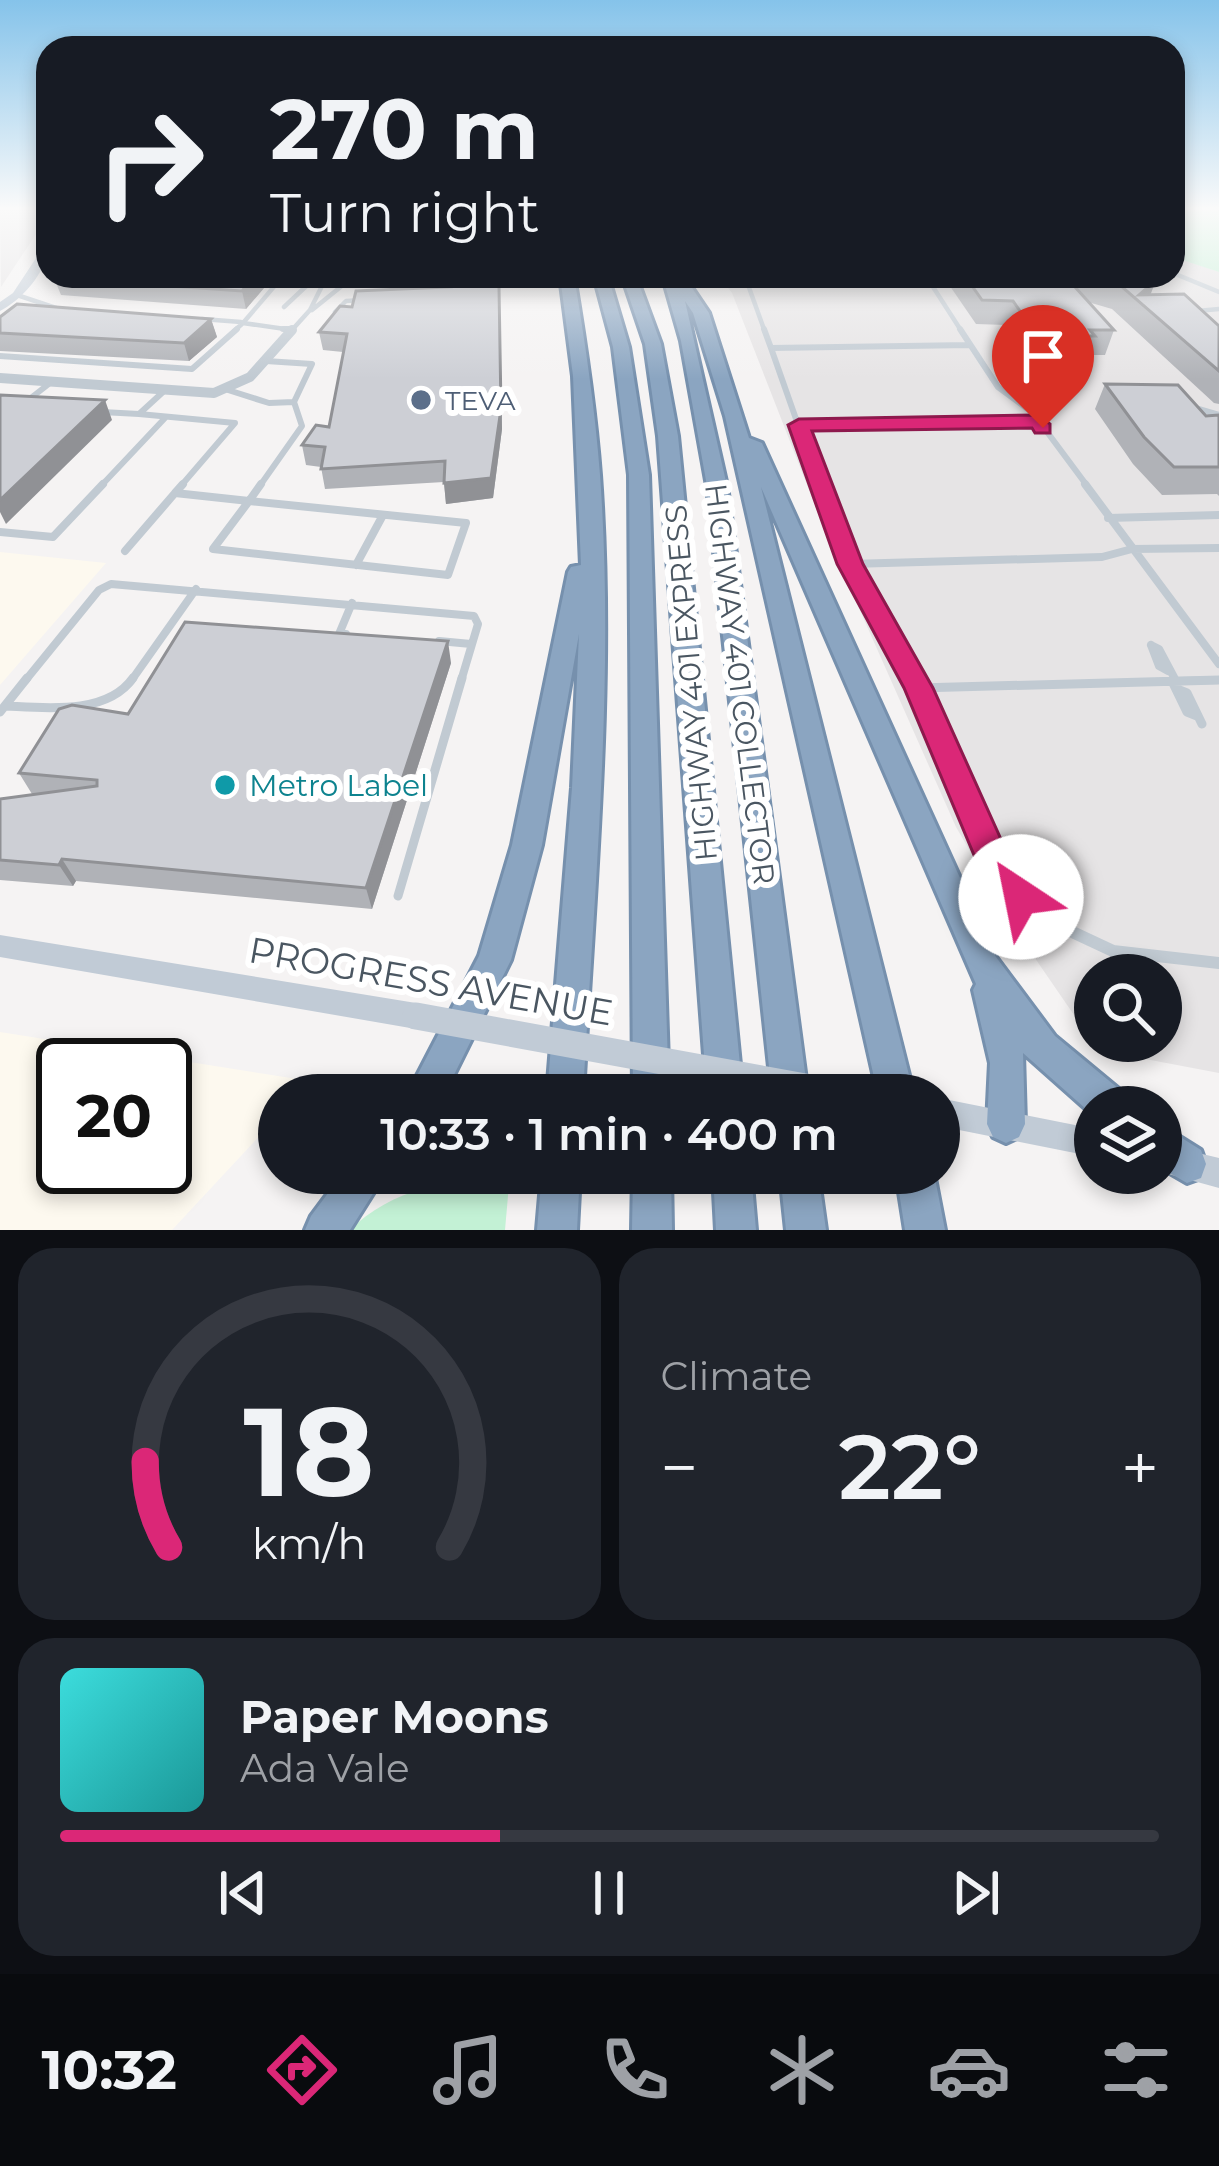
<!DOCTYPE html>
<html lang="en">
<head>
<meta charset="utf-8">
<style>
  body { margin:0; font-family:Montserrat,sans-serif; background:#20242c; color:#f1f3f6; height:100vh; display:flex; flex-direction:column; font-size:45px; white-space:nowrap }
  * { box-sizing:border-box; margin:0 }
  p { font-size:39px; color:#9ea1a6 }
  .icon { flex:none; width:66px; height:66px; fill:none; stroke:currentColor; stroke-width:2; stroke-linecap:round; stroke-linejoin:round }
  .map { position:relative; height:1230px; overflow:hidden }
  .panel { display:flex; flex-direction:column; gap:18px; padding:18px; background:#0d0f14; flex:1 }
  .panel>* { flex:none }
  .hud { position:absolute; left:36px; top:36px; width:1149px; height:252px; border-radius:36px; box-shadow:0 6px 18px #0003; background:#171b24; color:#f1f3f6; overflow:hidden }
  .fabs { position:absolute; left:1074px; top:954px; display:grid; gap:24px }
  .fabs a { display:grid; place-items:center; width:108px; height:108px; border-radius:50%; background:#171b24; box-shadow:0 6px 18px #0003; font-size:60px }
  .speed { position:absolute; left:36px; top:1038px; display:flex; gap:24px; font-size:60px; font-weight:700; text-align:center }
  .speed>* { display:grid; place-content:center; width:156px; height:156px; border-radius:50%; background:#171b24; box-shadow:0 6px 18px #0003; line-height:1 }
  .speed .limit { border:6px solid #111; border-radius:18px; background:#fff; color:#111 }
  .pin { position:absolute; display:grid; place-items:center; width:102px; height:102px; color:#fff; margin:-123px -51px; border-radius:50% 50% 50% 0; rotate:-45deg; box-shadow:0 0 12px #0007 }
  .pin .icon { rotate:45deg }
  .me { position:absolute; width:132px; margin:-66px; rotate:326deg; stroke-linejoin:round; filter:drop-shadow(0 0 9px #0008) }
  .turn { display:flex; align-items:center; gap:42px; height:252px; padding:0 36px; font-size:54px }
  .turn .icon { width:156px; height:156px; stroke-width:2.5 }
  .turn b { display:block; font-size:84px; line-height:102px }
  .big { font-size:90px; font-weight:600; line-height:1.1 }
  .panel .card { flex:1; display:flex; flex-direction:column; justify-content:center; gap:18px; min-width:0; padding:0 42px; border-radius:36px; background:#20242c }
  .panel .dial { align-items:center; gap:0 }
  .dial svg { height:312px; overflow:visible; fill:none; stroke:#363941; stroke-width:7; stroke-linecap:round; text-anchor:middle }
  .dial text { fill:#f1f3f6; stroke:none }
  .song { display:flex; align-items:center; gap:36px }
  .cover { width:144px; height:144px; border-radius:18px; background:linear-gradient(135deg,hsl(180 70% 55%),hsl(180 70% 35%)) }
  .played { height:12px; border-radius:6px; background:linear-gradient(90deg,#db2777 40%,#363941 40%) }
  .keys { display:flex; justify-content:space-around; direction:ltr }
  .heat { display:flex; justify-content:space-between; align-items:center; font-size:66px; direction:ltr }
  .panel .tiles { flex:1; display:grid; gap:18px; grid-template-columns:1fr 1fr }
  .card:last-child { grid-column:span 2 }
  .trip { position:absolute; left:258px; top:1074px; width:702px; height:120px; border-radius:60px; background:#171b24; box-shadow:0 6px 18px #0003; font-weight:600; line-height:120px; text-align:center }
  .tabs { display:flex; height:192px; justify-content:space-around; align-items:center; background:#090b0e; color:#9ea1a6 }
  .tabs .icon { width:84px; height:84px }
  .tabs .selected { color:#db2777 }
  .tabs b { font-size:54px; color:#f1f3f6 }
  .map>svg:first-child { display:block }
  .commercial { fill:#fdf9ef; fill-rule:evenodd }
  .education { fill:#e6e4e5; fill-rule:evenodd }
  .green { fill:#c3f1d5 }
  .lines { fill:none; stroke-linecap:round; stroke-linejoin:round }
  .highway-casing { stroke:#7690ad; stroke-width:6 }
  .lane-far4 { stroke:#c1cad2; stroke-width:4.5 }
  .lane-far3 { stroke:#c1cad2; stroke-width:6 }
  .lane-far2 { stroke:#c1cad2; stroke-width:8 }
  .lane-far1 { stroke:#c1cad2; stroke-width:9 }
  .lane { stroke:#c1cad2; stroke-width:12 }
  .street { stroke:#c1cad2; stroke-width:10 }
  .secondary { fill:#c1cbd6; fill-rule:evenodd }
  .highway { fill:#8ba5c1; fill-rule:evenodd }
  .secondary-bridge { stroke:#c1cbd6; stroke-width:27 }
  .wall { fill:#b0b2b7 }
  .shaded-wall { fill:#909195 }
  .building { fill:#cdcfd5; stroke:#909195; stroke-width:3 }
  .route { fill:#db2777; stroke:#8e194d; stroke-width:3 }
  .service-dot { fill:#5c6f8a; stroke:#fff; stroke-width:4.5 }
  .culture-dot { fill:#0f9aa8; stroke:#fff; stroke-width:4.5 }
  .labels { text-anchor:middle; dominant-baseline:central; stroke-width:12; stroke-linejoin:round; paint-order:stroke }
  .far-service-label { font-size:27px; fill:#4e5e75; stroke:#fff; text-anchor:start }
  .street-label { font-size:30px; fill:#4a5661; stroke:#fff }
  .culture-label { font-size:30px; fill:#0d838f; stroke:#fff; text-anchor:start }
  .near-street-label { font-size:36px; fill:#4a5661; stroke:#fff }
</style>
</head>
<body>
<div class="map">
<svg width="1219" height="1230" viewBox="0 0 1219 1230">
  <rect width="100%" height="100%" fill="#f5f3f3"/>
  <path class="commercial" d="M 0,552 L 106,563 L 0,685 Z
    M 0,1032 L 310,1081 L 297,1095 L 279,1095 L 279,1115 L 172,1230 L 0,1230 ZM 63,1065 L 165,1065 L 165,1167 L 63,1167 Z"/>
  <path class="education" d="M 0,207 L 48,207 L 48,216 L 1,287 Z
    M 1173,256 L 1219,272 L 1219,1073 L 1098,1050 L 1017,932 L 956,827 L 827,536 L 732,293 L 719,276 L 1173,276 ZM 1095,975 L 1161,975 L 1161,1041 L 1095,1041 Z"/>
  <path class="green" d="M 1173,207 L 1219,207 L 1219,272 L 1173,257 Z
    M 510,1173 L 505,1230 L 350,1230 C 391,1189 453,1178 510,1173 Z"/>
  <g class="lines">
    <g class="highway-casing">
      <path id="highway" d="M 560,276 L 574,276 C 585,342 595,408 600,475 C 615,681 594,889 583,1095 L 547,1095 L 572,788 L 579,634 L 542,845 L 511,960 L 444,1095 L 407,1095 L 479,956 L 512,845 L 568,572 L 571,567 L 581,565 L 573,376 Z
        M 594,276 L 608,276 L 629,347 L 649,475 L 669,1095 L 633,1095 L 629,475 L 613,347 Z
        M 622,276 L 636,276 L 661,344 L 678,436 L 743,1095 L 707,1095 L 658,436 L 645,344 Z
        M 670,276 L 684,276 L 709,313 L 749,438 L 762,443 L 996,957 L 1055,1036 L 1125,1094 L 1131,1107 L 1095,1107 L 1095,1117 L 1023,1053 L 1025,1124 L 1019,1137 L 1006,1143 L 993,1137 L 987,1124 L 990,1063 L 973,990 L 976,984 L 761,487 L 914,1095 L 878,1095 L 725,416 L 693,313 L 685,301 L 727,486 L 808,1095 L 772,1095 L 707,486 L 681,341 L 665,285 L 672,281 Z
        M 1161,1125 L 1201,1150 L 1206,1164 L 1201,1178 L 1187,1183 L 1161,1168 Z
        M 343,1173 L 386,1173 L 350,1230 L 305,1230 L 311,1216 Z
        M 542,1173 L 580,1173 L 577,1230 L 537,1230 Z
        M 633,1173 L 671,1173 L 672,1230 L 632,1230 Z
        M 713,1173 L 751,1173 L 756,1230 L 716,1230 Z
        M 780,1173 L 818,1173 L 826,1230 L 786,1230 Z
        M 896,1173 L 934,1173 L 945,1230 L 905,1230 Z"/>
    </g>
    <path class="lane-far4" d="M 1173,273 L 1219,292
      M 926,276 L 962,332
      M 252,280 L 278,282 L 243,323 L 292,330 L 310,310 L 325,280 L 318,276
      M 17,295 L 56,308
      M 284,307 L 317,276
      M 312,310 L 343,285 L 387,284
      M 1197,311 L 1219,309
      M 335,312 L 346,301 L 362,300
      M 202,319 L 241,322
      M 233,332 L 243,323
      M 765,332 L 747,282 L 767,282"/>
    <path class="lane-far3" d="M 283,329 L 293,329
      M 764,329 L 771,348
      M 960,329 L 998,387 L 1033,413 L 1088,487
      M 0,356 L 192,369 L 237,329
      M 228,390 L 269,403 L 294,402
      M 163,392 L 139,414 L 235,423 L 180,487
      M 27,401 L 50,383
      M 1189,406 L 1219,415
      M 102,412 L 139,414
      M 799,425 L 1037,421
      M 100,487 L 165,418
      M 259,487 L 302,426 L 294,402 L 312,364 L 266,361
      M 820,487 L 771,348 L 970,345"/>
    <path class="lane-far2" d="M 183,484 L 175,493 L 249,501
      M 819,484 L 858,579 L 914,681
      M 1085,484 L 1219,664
      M 249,501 L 466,523 L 448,575 L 213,549 Z
      M 249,501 L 261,484
      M 1108,518 L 1219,515
      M 0,532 L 53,537 L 103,484
      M 125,551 L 175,493
      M 850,564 L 1102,557 L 1132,549 L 1219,548
      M 356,565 L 383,515
      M 346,634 L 339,634 L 352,603
      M 439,641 L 471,644
      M 1151,645 L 1159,649 L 1176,681
      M 1151,645 L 1159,666 L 1168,671
      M 25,681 L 99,590 L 111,584 L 474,616 L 478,624 L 461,681
      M 131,681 L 196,589
      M 1176,681 L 1219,680"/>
    <path class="lane-far1" d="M 913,678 C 956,764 974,864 1055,925
      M 1172,681 L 1187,712 L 1197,716
      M 918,688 L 1219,680
      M 1177,689 L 1187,693 L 1202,724
      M 7,706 C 46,708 107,715 133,678
      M 0,712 L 27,678
      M 398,896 L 462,678"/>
    <path class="lane" d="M 1051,922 L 1113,951 L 1219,963"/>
    <path class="street" d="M 0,378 L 214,393 L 250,377 L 292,330"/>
    <path class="secondary" d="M 48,245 C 48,271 22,300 0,311 L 0,302 L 13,293 L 44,246 Z
      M 0,935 L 416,1003 L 425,1007 L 429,1016 L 425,1025 L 416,1029 L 0,957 Z
      M 939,1098 L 1095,1129 L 1095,1157 L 939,1126 Z
      M 1161,1144 L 1219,1158 L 1219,1188 L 1161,1172 Z"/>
    <use href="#highway" class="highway"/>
    <path class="secondary-bridge" d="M 416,1016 L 849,1095"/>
  </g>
  <path class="wall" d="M 412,276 L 489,276 L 500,305 L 502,429 L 493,498 L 446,504 L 444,482 L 325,489 L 321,467 L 306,465 L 302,445 L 329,427 L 343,352 L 323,350 L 319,332 L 352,307 L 432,287 L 421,278 L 412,278 Z
    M 943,276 L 1142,276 L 1151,294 L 1219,326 L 1219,404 L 1214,403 L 1112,309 L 1088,302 L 1114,330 L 1105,355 L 1088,355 L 1086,361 L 1046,361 L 1022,349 L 1006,325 L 976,324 Z
    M 54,278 L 264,288 L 246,309 L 61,295 Z
    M 0,317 L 211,319 L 217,337 L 189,361 L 0,351 Z
    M 1105,384 L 1206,416 L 1219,415 L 1219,496 L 1217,494 L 1162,495 L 1133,464 L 1095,409 Z
    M 451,663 L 372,909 L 76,881 L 73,886 L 0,880 L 0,799 L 32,794 L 19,773 L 128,714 Z"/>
  <path class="shaded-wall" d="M 255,276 L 261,276 L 264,288 L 246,309 L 242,291 Z
    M 1156,280 L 1147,304 L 1139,295 Z
    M 499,287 L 502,429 L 493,498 L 446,504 L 444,483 Z
    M 211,319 L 217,337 L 189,361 L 184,343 Z
    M 105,400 L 112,420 L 6,524 L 0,512 L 0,500 Z
    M 448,641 L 451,663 L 372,909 L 366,888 Z
    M 62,859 L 76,881 L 73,886 L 59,865 Z"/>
  <path class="building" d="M 56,276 L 255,276 L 242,291 L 54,278 Z
    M 436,276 L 489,276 L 499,287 L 501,409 L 491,478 L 444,483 L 445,461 L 321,469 L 325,447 L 302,445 L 316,425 L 329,427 L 347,334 L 319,332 L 340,306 L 352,307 L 356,291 L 449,287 Z
    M 965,276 L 1065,276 L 1114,330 L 1090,330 L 1095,336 L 1054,336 L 1030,325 L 1013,301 L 982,300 Z
    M 1088,276 L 1142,276 L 1156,280 L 1139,295 L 1184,294 L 1219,326 L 1219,371 L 1120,285 Z
    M 17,304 L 211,319 L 184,343 L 0,333 L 0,317 Z
    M 1105,384 L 1178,385 L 1206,416 L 1219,415 L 1219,467 L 1174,467 L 1144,437 Z
    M 0,395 L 105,400 L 0,500 Z
    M 185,622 L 448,641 L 366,888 L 62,859 L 59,865 L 0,860 L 0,799 L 97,786 L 97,780 L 19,773 L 59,709 L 72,705 L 128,714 Z"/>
  <linearGradient id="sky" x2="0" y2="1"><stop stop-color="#85c3ea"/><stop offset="0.55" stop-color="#fafafa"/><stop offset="1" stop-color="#fafafa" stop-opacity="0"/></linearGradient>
  <rect width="1219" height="379" fill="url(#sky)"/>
  <path class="route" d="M 1038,415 L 1050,424 L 1050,433 L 1035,433 L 1032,428 L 812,431 L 863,564 L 933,688 L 1009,857 L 1039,897 L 1033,908 L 1021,913 L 1008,908 L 979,867 L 904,688 L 837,564 L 788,425 L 799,419 Z"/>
  <circle class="service-dot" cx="421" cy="400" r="12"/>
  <circle class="culture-dot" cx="225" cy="785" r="12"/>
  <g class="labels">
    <g class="far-service-label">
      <text x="445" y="400">TEVA</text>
    </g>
    <g class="street-label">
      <text transform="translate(691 683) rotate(-95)">HIGHWAY 401 EXPRESS</text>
      <text transform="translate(740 684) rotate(83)">HIGHWAY 401 COLLECTOR</text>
    </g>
    <g class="culture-label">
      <text x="249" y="785">Metro Label</text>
    </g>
    <g class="near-street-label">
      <text transform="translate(431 981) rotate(10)">PROGRESS AVENUE</text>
    </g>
  </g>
</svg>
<div class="fabs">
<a><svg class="icon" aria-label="search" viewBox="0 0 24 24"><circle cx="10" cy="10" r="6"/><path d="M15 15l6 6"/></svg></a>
<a><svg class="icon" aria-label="layers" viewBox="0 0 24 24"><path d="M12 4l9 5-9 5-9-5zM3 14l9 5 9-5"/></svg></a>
</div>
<div class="speed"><div class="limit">20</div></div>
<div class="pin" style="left:1043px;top:428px;background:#d93025"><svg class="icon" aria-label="arrive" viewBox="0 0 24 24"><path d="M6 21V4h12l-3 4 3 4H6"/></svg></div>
<svg class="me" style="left:1021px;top:897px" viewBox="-20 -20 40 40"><circle r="19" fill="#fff"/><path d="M0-13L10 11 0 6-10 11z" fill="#db2777"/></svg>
<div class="trip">10:33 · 1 min · 400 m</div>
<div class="hud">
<div class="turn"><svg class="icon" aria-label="right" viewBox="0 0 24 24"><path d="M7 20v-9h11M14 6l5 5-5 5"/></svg><div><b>270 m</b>Turn right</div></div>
</div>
</div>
<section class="panel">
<div class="tiles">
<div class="card dial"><svg viewBox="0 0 100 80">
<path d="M14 69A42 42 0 1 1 86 69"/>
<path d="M14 69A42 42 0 0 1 8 47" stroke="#db2777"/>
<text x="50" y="56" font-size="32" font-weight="700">18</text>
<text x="50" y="72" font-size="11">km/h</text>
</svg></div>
<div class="card"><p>Climate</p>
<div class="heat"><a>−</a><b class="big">22°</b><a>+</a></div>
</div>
<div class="card">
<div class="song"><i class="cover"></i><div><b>Paper Moons</b><p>Ada Vale</p></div></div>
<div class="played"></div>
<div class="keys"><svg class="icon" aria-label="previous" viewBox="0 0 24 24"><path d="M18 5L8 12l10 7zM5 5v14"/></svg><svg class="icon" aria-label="pause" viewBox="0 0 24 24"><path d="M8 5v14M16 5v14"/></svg><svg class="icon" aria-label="next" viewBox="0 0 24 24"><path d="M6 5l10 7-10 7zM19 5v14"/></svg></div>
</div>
</div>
</section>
<nav class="tabs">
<b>10:32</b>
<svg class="icon selected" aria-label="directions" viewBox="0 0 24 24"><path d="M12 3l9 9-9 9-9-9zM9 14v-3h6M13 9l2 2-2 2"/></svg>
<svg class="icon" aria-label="music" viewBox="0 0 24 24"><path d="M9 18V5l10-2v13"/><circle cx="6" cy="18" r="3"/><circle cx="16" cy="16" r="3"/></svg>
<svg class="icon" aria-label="phone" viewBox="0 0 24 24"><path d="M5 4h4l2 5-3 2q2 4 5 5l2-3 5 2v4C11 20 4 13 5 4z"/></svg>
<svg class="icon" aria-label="climate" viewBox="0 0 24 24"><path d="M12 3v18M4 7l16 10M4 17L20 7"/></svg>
<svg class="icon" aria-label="car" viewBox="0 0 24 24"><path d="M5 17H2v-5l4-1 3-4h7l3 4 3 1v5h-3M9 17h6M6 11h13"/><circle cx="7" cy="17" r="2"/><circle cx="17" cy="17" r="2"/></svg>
<svg class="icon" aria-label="filters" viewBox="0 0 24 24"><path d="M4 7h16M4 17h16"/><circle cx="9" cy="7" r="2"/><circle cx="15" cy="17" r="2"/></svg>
</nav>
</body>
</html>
